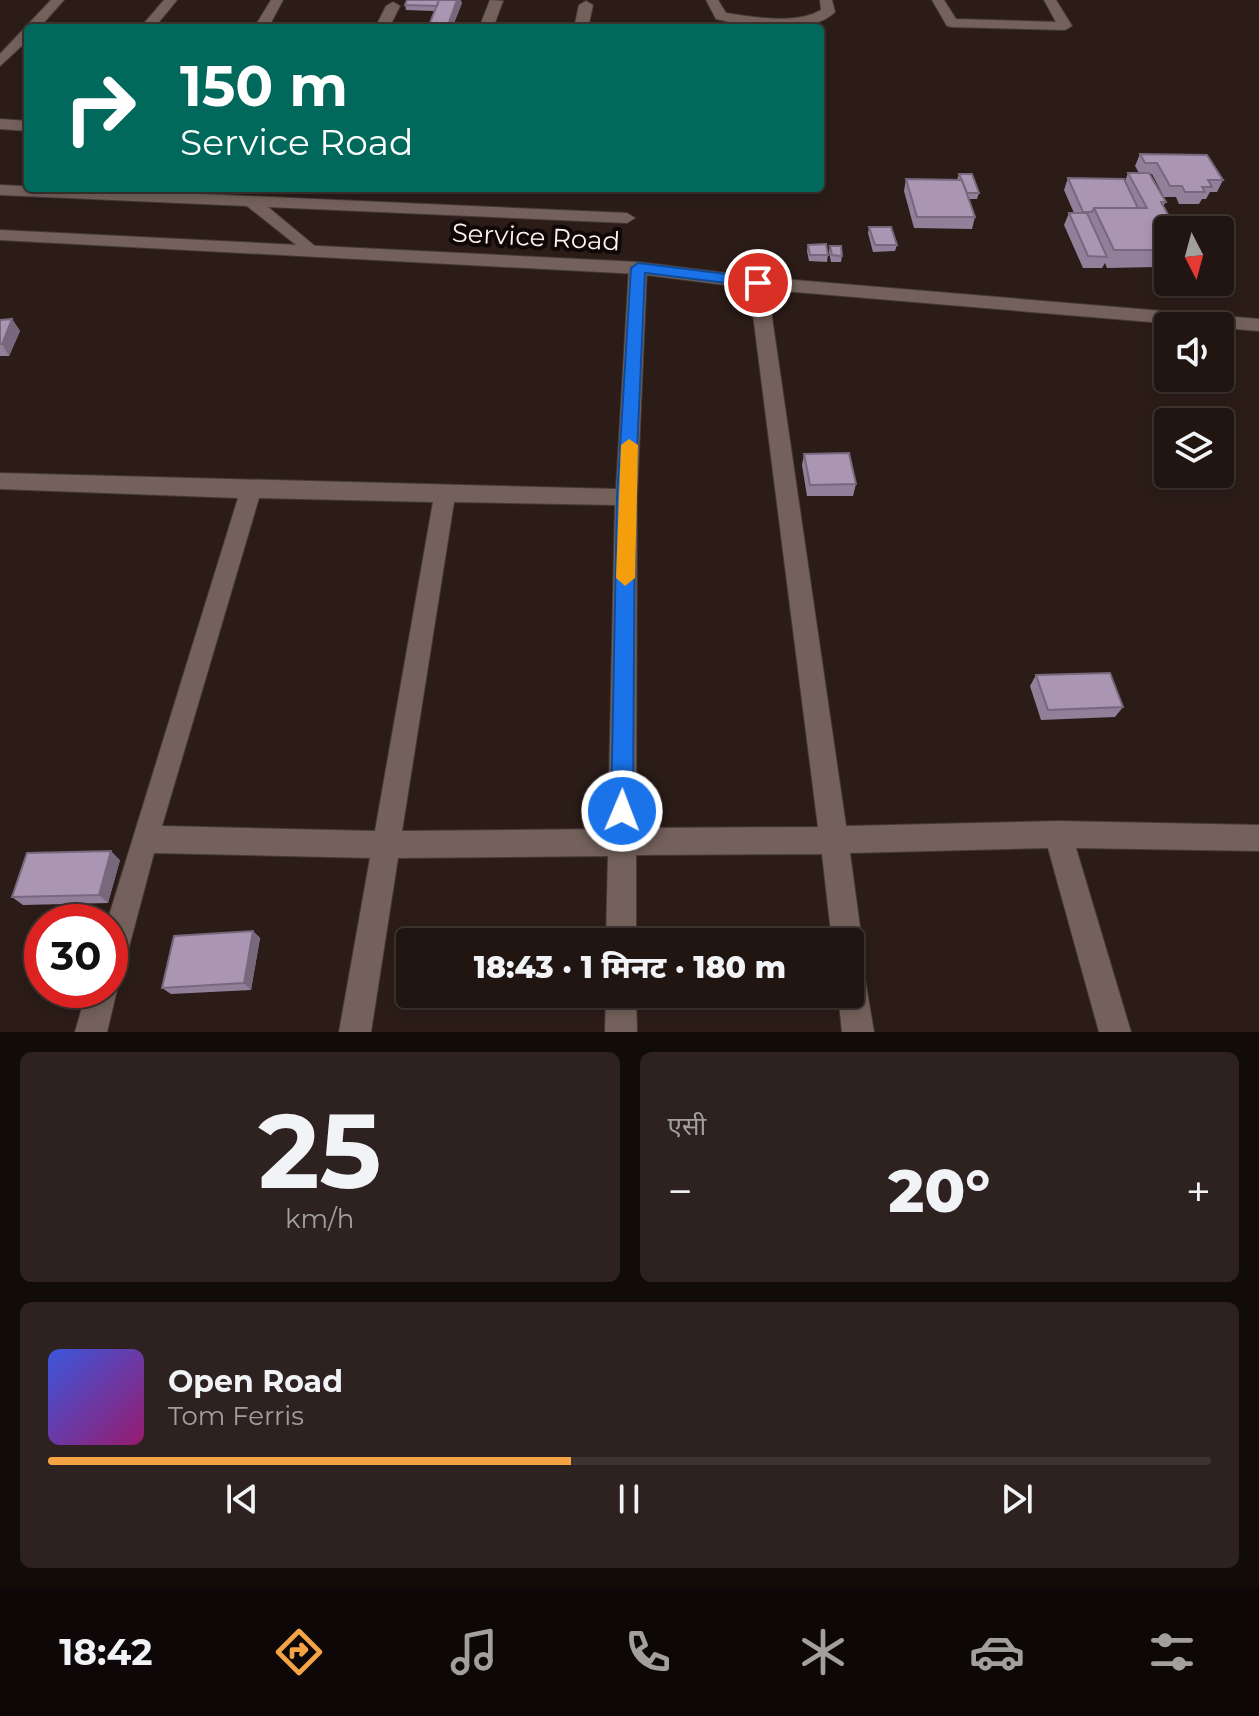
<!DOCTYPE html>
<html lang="hi">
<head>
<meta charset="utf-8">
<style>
  body { margin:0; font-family:Montserrat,"Noto Sans Devanagari",sans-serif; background:#2d221f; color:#f1f3f6; height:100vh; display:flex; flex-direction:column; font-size:30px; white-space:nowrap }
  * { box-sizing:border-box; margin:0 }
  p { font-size:26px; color:#a29f9f }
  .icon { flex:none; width:44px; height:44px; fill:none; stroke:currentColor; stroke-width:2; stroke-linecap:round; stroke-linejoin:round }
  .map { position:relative; height:1032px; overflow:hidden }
  .sheet { display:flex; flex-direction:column; gap:20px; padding:20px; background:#120c09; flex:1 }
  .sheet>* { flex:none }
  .hud { position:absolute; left:24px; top:24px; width:800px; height:168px; border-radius:8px; box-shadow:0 4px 12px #0003,0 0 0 2px #3d3431; background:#00695c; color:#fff; overflow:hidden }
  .needle { width:52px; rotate:174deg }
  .buttons { position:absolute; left:1154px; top:216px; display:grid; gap:16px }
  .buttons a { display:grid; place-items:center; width:80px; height:80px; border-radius:8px; background:#201511; box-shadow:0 4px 12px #0003,0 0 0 2px #3d3431; font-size:40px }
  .speed { position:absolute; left:24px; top:904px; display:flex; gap:16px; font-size:40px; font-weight:700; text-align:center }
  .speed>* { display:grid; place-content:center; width:104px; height:104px; border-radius:50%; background:#201511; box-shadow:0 4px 12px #0003,0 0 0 2px #3d3431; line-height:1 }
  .speed .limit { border:12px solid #d22; background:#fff; color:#111 }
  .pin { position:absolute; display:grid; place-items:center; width:68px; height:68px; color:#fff; margin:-34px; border:4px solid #fff; border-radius:50%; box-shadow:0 2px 8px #0007 }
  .me { position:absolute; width:88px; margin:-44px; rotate:1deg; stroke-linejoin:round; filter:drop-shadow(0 0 6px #0008) }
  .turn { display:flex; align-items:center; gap:28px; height:168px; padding:0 24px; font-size:36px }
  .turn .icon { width:104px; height:104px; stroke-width:2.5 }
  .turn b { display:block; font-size:56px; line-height:68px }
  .big { font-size:60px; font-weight:800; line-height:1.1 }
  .sheet .widget { flex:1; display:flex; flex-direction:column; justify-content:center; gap:12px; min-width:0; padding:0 28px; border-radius:12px; background:#2d221f }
  .sheet .dial { align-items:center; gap:0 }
  .dial b { font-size:104px; line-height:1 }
  .song { display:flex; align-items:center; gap:24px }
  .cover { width:96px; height:96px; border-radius:12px; background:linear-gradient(135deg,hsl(230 70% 55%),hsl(320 70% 35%)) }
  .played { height:8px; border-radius:4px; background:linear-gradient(90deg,#f4a345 45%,#3d3431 45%) }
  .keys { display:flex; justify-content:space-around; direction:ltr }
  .heat { display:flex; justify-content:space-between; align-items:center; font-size:44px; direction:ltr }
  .sheet .tiles { flex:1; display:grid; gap:20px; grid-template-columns:1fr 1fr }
  .widget:last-child { grid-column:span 2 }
  .trip { position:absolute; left:396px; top:928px; width:468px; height:80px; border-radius:8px; background:#201511; box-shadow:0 4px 12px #0003,0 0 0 2px #3d3431; font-weight:800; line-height:80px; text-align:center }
  .tabs { display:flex; height:128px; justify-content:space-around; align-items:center; background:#0d0807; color:#a29f9f }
  .tabs .icon { width:56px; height:56px }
  .tabs .current { color:#f4a345 }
  .tabs b { font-size:36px; color:#f1f3f6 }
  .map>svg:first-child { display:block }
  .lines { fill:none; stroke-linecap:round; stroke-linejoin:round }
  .minor-casing { stroke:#463a37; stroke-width:2 }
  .tertiary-casing { stroke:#463a37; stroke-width:2 }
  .minor { fill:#74615b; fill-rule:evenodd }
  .tertiary { fill:#74615b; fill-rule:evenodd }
  .wall { fill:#92809a }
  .shaded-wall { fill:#77687d }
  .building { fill:#aa95b3; stroke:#77687d; stroke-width:2 }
  .route { fill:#1a73e8; stroke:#114b97; stroke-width:2 }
  .slow { fill:#f59e0b }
  .labels { text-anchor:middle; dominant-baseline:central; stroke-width:8; stroke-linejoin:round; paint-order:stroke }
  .street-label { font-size:26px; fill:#fdf2ee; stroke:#0f0806 }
</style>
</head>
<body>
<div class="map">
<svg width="1259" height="1032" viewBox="0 0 1259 1032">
  <rect width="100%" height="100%" fill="#2b1c17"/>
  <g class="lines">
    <g class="minor-casing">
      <path id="minor" d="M 51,0 L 64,0 L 39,28 L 28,28 L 28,40 L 0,66 L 0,54 Z
        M 164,0 L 177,0 L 154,28 L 140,28 Z
        M 271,0 L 283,0 L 268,28 L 254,28 Z
        M 490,0 L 503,1 L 493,28 L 479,28 Z
        M 706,0 L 718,0 L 726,13 C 754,17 795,25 821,10 L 820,0 L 832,0 L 835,12 C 809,37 748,26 716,19 Z
        M 932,0 L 944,0 L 956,19 L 1056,22 L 1044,0 L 1056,0 L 1072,26 L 1065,30 L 952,27 L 947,26 Z
        M 586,1 L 593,5 L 588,28 L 574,28 L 579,5 Z
        M 393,2 L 400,6 L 389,28 L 375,28 L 386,6 Z
        M 0,119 L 28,121 L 28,131 L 0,129 Z
        M 0,185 L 627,213 L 635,218 L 627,223 L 268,207 L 316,247 L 319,251 L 310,256 L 247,206 L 0,195 Z
        M 638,262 L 647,268 L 637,497 L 636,828 L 818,827 L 749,283 L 758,277 L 767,283 L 846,826 L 1058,821 L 1259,825 L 1259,851 L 1076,848 L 1131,1032 L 1099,1032 L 1048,848 L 850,853 L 862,942 L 854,954 L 861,956 L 874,1032 L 842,1032 L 838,994 L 850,994 L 850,942 L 832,942 L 822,854 L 636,855 L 636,942 L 606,942 L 608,856 L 398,858 L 371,1032 L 339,1032 L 370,858 L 154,853 L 125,962 L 121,973 L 110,977 L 110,922 L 107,922 L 238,498 L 0,489 L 0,473 L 616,489 L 629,268 ZM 259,498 L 433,502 L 375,831 L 162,826 ZM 454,502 L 615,505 L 608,829 L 402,831 Z
        M 110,978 L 117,990 L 107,1032 L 75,1032 L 87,990 L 110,990 Z
        M 606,994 L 636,994 L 637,1032 L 605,1032 Z"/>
    </g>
    <g class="tertiary-casing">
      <path id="tertiary" d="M 0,230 L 638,262 L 758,277 L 1259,319 L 1259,331 L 758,289 L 638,274 L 0,240 Z"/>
    </g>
    <use href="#minor" class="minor"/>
    <use href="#tertiary" class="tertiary"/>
  </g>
  <path class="wall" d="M 462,3 L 452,28 L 428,28 L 435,11 L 406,10 L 405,5 Z
    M 1140,154 L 1223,180 L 1217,192 L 1210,192 L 1206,199 L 1202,199 L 1199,204 L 1179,204 L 1176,197 L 1164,197 L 1152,174 L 1150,174 L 1166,202 L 1163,206 L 1176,229 L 1175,230 L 1168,230 L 1168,245 L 1164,246 L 1166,250 L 1158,267 L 1107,268 L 1105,263 L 1102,268 L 1083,268 L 1064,225 L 1069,213 L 1074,213 L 1064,190 L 1068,178 L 1125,181 L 1128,173 L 1139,173 L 1135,166 Z
    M 959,174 L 979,193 L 977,199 L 969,199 L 975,217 L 972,229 L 914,228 L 904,191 L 906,179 L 957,180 Z
    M 869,227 L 897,245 L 895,251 L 873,252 L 868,233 Z
    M 808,245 L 828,255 L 827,262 L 809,261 L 807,251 Z
    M 830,246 L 842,256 L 841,262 L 831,262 L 829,252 Z
    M 12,319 L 20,331 L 9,356 L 0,356 L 0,320 Z
    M 804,454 L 856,484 L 853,496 L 807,496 L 802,465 Z
    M 1036,675 L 1123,707 L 1115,717 L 1041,720 L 1030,686 Z
    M 120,860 L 108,903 L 23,905 L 12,897 Z
    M 253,931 L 260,938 L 251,990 L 171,994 L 162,988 Z"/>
  <path class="shaded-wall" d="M 457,0 L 461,0 L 462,3 L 452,28 L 447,28 Z
    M 12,319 L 20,331 L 9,356 L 2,344 Z
    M 111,851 L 120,860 L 108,903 L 99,895 Z
    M 253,931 L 260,938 L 251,990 L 244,983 Z"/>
  <path class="building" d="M 407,0 L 439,0 L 437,6 L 405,5 Z
    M 439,0 L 457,0 L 447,28 L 428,28 Z
    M 1140,154 L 1207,155 L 1223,180 L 1208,180 L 1212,187 L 1202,187 L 1205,192 L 1185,192 L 1182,186 L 1170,186 L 1157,163 L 1145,163 Z
    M 1128,173 L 1149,173 L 1166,202 L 1161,202 L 1176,229 L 1155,229 L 1166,250 L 1114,250 L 1094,208 L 1147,208 Z
    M 959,174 L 972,174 L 979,193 L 967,193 Z
    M 1068,178 L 1124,179 L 1138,208 L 1094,208 L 1092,212 L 1083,212 Z
    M 906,179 L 962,180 L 975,217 L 917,217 Z
    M 1069,213 L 1087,213 L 1107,257 L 1088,256 Z
    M 869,227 L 891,227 L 897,245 L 875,245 Z
    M 826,244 L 828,255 L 810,255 L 808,245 Z
    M 830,246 L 841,246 L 842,256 L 832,255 Z
    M 12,319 L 2,344 L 0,344 L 0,320 Z
    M 849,453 L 856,484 L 810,485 L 804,454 Z
    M 1110,673 L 1123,707 L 1048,710 L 1036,675 Z
    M 111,851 L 99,895 L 12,897 L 27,853 Z
    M 253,931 L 244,983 L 162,988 L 174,936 Z"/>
  <path class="route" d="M 638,263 L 758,278 L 766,283 L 758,287 L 645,273 L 635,497 L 633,811 L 630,819 L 622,822 L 614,819 L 611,811 L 617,497 L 631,268 Z"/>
  <path class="slow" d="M 629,439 L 638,445 L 635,578 L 625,586 L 616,578 L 621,445 Z"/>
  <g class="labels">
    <g class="street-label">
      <text transform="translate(536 237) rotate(3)">Service Road</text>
    </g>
  </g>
</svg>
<div class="buttons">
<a><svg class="needle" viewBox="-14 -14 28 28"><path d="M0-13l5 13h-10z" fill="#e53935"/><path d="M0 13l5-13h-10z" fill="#a29f9f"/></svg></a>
<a><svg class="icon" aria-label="sound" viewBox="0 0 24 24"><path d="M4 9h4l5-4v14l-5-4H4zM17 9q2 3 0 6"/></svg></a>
<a><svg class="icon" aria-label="layers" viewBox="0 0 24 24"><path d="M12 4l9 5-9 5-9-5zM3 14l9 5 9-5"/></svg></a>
</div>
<div class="speed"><div class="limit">30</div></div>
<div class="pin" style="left:758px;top:283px;background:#d93025"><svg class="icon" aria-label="arrive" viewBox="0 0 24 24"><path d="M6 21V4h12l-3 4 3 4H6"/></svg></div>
<svg class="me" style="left:622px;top:811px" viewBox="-20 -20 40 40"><circle r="17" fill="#1a73e8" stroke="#fff" stroke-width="3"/><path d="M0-11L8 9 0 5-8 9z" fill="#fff"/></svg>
<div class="trip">18:43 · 1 मिनट · 180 m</div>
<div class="hud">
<div class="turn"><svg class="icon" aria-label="right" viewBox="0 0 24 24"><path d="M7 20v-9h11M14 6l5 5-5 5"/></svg><div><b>150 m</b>Service Road</div></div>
</div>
</div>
<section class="sheet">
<div class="tiles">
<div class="widget dial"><b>25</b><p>km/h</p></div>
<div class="widget"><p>एसी</p>
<div class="heat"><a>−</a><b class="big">20°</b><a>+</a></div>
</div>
<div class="widget">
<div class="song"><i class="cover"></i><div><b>Open Road</b><p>Tom Ferris</p></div></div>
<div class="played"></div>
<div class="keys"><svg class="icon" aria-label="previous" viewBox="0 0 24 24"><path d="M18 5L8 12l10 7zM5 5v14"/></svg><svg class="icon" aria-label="pause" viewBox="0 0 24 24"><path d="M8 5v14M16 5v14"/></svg><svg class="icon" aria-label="next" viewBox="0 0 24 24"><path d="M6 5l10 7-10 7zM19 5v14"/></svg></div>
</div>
</div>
</section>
<nav class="tabs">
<b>18:42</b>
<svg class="icon current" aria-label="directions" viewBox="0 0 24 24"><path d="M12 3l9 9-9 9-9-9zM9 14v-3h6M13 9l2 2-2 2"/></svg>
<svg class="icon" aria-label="music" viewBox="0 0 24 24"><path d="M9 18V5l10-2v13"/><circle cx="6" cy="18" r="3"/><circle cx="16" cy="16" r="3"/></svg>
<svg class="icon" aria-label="phone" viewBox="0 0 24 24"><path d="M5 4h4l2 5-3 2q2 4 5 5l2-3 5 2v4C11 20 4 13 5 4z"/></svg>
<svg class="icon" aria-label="climate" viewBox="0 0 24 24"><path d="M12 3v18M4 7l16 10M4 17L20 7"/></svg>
<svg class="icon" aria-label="car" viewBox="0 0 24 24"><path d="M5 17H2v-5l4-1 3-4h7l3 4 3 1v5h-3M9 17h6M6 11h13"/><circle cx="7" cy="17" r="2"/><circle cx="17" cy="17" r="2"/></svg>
<svg class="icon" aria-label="filters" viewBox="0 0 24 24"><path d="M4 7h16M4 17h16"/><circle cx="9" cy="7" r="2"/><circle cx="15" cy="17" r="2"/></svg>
</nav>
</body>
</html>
